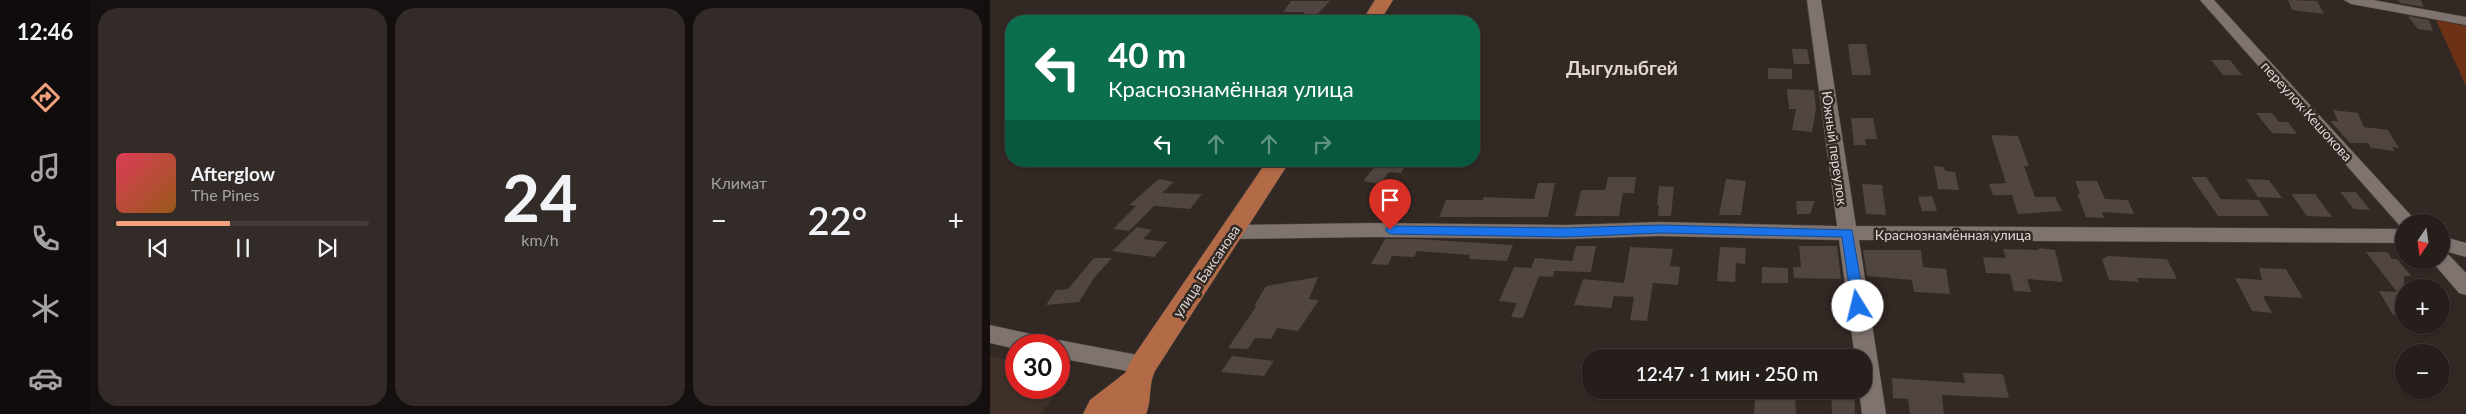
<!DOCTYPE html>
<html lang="ru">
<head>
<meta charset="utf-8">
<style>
  body { margin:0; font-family:Lato,sans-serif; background:#322b28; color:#f1f3f6; height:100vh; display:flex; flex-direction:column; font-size:19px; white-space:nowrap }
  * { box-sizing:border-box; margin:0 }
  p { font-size:16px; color:#a4a2a3 }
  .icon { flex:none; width:28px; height:28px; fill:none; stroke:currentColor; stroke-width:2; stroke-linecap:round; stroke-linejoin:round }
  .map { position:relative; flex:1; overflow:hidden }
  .side { display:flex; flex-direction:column; gap:8px; padding:8px; background:#15100f; width:900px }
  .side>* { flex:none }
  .top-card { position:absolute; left:15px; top:15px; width:475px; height:152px; border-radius:20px; box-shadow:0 1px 4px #0004,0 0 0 1px #423c3a; background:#0b6e4f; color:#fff; overflow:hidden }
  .needle { width:32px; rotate:193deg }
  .buttons { position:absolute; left:1405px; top:214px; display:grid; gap:10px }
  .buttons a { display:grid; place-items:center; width:55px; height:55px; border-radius:50%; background:#261e1b; box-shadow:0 1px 4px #0004,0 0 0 1px #423c3a; font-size:25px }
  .speed { position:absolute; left:15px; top:334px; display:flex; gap:10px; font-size:25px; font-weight:700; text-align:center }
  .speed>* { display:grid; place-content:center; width:65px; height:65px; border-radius:50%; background:#261e1b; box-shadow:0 1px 4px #0004,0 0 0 1px #423c3a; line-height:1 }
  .speed .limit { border:8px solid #d22; background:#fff; color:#111 }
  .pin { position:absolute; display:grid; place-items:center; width:42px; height:42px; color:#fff; margin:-51px -21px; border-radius:50% 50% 50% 0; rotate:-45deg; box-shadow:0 0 5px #0007 }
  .pin .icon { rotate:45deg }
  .me { position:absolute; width:55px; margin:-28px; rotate:351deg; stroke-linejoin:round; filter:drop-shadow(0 0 4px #0008) }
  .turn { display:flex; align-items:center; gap:18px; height:105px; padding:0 20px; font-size:22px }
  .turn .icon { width:65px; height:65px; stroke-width:2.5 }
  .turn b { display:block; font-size:35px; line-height:42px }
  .lanes { display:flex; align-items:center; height:48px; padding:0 20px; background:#0003; justify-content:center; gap:25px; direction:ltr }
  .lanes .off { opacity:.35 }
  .big { font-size:38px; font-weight:600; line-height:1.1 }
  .side .widget { flex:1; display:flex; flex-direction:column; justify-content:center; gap:8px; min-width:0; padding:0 18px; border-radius:20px; background:#322b28 }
  .side .dial { align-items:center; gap:0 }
  .dial b { font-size:65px; line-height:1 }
  .song { display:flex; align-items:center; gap:15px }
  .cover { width:60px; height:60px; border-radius:8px; background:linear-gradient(135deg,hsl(350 70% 55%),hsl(30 70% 35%)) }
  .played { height:5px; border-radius:2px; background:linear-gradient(90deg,#f1a17d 45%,#423c3a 45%) }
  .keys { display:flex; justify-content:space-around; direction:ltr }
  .heat { display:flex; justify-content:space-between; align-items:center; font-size:28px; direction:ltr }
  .side .tiles { flex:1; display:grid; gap:8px; grid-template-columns:repeat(3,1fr) }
  .trip { position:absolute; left:592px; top:349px; width:290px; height:50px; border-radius:20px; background:#261e1b; box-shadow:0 1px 4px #0004,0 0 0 1px #423c3a; font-weight:600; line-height:50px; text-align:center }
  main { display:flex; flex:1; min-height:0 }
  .tab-bar { display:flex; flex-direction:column; width:90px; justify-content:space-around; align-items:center; background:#0f0c0b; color:#a4a2a3 }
  .tab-bar .icon { width:35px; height:35px }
  .tab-bar .active { color:#f1a17d }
  .tab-bar b { font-size:22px; color:#f1f3f6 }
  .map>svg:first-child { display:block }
  .built { fill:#3f3029 }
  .green { fill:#6d3215 }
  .building { fill:#504541 }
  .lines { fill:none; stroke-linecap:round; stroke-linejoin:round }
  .minor-casing { stroke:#4c4441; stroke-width:1 }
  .major-casing { stroke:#4c4441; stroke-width:1 }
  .minor { fill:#7f736f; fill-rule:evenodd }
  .major { fill:#b36a46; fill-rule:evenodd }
  .route { fill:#1a73e8; stroke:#114b97 }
  .labels { text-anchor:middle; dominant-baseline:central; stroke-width:5; stroke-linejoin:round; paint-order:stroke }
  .street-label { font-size:14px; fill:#ddd7d4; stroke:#322824 }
  .district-label { font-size:19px; font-weight:bold; fill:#e4d7d2; stroke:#322824 }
</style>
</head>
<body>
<main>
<nav class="tab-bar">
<b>12:46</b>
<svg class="icon active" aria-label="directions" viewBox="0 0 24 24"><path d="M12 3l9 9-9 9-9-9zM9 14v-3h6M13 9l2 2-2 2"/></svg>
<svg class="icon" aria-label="music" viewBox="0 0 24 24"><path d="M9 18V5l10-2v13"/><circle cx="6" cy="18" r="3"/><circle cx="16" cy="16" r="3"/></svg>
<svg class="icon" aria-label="phone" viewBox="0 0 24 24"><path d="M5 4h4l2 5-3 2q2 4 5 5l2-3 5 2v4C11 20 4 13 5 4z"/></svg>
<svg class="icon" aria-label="climate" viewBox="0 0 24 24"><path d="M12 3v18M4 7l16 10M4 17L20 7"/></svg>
<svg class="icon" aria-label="car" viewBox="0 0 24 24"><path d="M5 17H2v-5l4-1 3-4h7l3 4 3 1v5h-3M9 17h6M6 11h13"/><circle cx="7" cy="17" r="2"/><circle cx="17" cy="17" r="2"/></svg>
</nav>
<section class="side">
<div class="tiles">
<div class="widget">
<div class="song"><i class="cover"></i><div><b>Afterglow</b><p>The Pines</p></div></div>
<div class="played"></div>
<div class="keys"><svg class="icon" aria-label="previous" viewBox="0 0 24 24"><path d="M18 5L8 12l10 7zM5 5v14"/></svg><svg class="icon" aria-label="pause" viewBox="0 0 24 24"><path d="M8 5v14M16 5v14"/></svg><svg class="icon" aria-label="next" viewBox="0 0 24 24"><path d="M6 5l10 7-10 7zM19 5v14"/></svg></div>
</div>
<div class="widget dial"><b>24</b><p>km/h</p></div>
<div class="widget"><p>Климат</p>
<div class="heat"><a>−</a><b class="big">22°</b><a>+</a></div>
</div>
</div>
</section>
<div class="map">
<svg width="1476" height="414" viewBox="0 0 1476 414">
  <rect width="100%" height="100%" fill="#322824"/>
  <path class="built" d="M 0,356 L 26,361 L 26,388 L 69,388 L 69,370 L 82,372 L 51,414 L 0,414 Z"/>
  <path class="green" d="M 1446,20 L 1476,26 L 1476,86 Z"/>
  <path class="building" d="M 1298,0 L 1327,1 L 1334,14 L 1302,10 Z
    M 1408,0 L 1431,0 L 1434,7 L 1410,3 Z
    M 301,1 L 340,1 L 321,21 L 306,21 L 315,12 L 293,12 Z
    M 1418,16 L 1439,20 L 1443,31 L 1428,29 Z
    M 858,44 L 876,44 L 881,75 L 862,75 Z
    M 802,49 L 817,49 L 820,64 L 804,64 Z
    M 1221,60 L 1240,60 L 1252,75 L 1233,75 Z
    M 778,68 L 802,69 L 802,79 L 778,79 Z
    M 797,89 L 824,90 L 826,108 L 822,132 L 802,130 L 806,109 L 799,109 Z
    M 1343,110 L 1368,113 L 1374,127 L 1398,130 L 1409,148 L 1402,147 L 1405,151 L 1381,148 L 1378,143 L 1360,143 L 1340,121 L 1348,121 Z
    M 1266,113 L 1282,113 L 1289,122 L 1298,122 L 1307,134 L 1282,133 Z
    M 861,118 L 883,118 L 887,139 L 875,139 L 876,145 L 864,145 Z
    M 1001,135 L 1028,136 L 1039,166 L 1034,166 L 1045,197 L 1065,197 L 1072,211 L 1028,214 L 1022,195 L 1003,195 L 999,184 L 1016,183 Z
    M 390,161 L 417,161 L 411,173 L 399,172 L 390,184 L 373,181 Z
    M 944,166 L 954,167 L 955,171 L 965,172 L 969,190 L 948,189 Z
    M 618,177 L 646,177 L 644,193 L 633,193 L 629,216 L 585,216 L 591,190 L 615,190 Z
    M 1201,177 L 1216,177 L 1231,199 L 1269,200 L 1279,216 L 1228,216 Z
    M 169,179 L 184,182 L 172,193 L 212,194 L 200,209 L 164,206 L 139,231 L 123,229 L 146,206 L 139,205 Z
    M 736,179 L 756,181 L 751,215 L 729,215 Z
    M 1256,179 L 1279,180 L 1292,198 L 1268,197 Z
    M 1085,181 L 1107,181 L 1115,199 L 1138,200 L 1144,214 L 1112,212 L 1114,218 L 1096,217 L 1087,194 L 1090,194 Z
    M 548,183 L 565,183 L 558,217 L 449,217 L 456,200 L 493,200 L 494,197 L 544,199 Z
    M 872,184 L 892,185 L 896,215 L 876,214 Z
    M 669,186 L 684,187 L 681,216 L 668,216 L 669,205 L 667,205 Z
    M 1350,192 L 1366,192 L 1380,210 L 1364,209 Z
    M 1301,194 L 1325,194 L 1342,217 L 1317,216 Z
    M 942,196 L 947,211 L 932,211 L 928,197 Z
    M 806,201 L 825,201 L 820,214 L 807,214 Z
    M 147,227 L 162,230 L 153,239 L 177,242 L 164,257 L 122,251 Z
    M 395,239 L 427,239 L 523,245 L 517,261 L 479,259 L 480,255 L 427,251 L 424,257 L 402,256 L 398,265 L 381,264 Z
    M 586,246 L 606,246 L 601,272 L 564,271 L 563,277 L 549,276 L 533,318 L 521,317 L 527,303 L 509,301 L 524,267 L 541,268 L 545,258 L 582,261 Z
    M 809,246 L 847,246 L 851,279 L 804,278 L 803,267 L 811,267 Z
    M 640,247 L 683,249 L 680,266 L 690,267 L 688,285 L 663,283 L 657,321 L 640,320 L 644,297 L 624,296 L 621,308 L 584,305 L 593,279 L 634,283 Z
    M 730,247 L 756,248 L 755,264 L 746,263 L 745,282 L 727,281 Z
    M 1049,248 L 1065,250 L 1073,282 L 1037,279 L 1041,292 L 1024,291 L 1020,274 L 996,273 L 993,257 L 1016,258 L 1013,249 L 1049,250 Z
    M 873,250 L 931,250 L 933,267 L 956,269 L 960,294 L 924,292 L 922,280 L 877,276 Z
    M 1376,252 L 1397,252 L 1402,259 L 1407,259 L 1421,276 L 1414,276 L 1414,317 L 1403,315 L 1389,291 L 1407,292 Z
    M 1118,256 L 1177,259 L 1187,279 L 1147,278 L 1149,282 L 1119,280 L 1112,259 Z
    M 104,258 L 122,258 L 104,278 L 89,302 L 56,305 L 66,290 L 78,289 Z
    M 772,267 L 798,268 L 798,283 L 772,283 Z
    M 1269,268 L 1296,269 L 1313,298 L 1273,296 L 1282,313 L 1262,311 L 1245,278 L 1272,280 Z
    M 328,277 L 319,299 L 329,300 L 308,331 L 287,328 L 281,339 L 265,338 L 258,349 L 238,348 L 267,305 L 264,306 L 276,286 Z
    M 242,356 L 284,361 L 274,376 L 231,372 Z
    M 973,373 L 1013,374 L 1019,398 L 952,395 L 954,414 L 920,414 L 918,399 L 903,398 L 902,378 L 975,383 Z
    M 766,390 L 805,390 L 806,414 L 764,414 Z
    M 841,390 L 864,390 L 865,414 L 842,414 Z"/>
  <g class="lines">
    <g class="minor-casing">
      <path id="minor" d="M 817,0 L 831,0 L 866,226 L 1414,229 L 1414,243 L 869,240 L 896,414 L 872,414 L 869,390 L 874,390 L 874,358 L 865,358 L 849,240 L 670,236 L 576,239 L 381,237 L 243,239 L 236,237 L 233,232 L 236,227 L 243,225 L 381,223 L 576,225 L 670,222 L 847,226 Z
        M 1210,0 L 1224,0 L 1427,222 L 1414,222 L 1414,227 L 1411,227 Z
        M 1354,0 L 1383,0 L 1476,17 L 1476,25 L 1361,4 Z
        M 1451,236 L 1476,243 L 1476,257 L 1451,250 Z
        M 1451,252 L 1458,254 L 1476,273 L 1476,295 L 1469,293 L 1444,264 L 1442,260 L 1451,260 Z
        M 0,325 L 50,336 L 58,339 L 60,344 L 69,340 L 153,356 L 161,358 L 164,365 L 161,372 L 153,374 L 69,358 L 69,345 L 26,345 L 26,349 L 0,343 Z"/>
    </g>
    <g class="major-casing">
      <path id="major" d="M 385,0 L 403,0 L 390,21 L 372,21 Z
        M 277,161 L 300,161 L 165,371 C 158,385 162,400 156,414 L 93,414 L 100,400 L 135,373 L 143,357 Z"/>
    </g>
    <use href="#minor" class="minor"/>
    <use href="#major" class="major"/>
  </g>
  <path class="route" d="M 670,225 L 862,230 L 875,306 L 868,310 L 862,306 L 852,237 L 670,233 L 576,237 L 400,234 L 395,230 L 400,226 L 576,228 Z"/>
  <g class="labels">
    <g class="street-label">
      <text transform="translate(1317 111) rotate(48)">переулок Кешокова</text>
      <text transform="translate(845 148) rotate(82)">Южный переулок</text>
      <text x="963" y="234">Краснознамённая улица</text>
      <text transform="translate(216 271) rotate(-56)">улица Баксанова</text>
    </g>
    <g class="district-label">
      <text x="632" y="67">Дыгулыбгей</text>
    </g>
  </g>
</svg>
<div class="buttons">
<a><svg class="needle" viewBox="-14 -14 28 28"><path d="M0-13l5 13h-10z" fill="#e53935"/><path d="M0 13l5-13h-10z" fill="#a4a2a3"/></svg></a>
<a>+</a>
<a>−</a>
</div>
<div class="speed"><div class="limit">30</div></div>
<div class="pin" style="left:400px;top:230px;background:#d93025"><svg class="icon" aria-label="arrive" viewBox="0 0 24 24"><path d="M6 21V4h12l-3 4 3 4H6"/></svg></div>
<svg class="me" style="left:868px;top:306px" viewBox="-20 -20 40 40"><circle r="19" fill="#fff"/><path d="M0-13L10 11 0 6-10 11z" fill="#1a73e8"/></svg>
<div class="trip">12:47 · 1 мин · 250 m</div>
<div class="top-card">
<div class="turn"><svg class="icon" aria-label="left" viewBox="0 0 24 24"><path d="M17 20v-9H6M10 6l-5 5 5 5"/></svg><div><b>40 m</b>Краснознамённая улица</div></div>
<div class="lanes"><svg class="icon" aria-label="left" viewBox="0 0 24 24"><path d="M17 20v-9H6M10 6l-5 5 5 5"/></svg><svg class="icon off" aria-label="ahead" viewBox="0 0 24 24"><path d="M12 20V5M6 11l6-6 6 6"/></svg><svg class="icon off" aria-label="ahead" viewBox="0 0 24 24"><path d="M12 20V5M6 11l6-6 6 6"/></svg><svg class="icon off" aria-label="right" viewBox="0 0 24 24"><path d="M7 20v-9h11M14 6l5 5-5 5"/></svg></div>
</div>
</div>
</main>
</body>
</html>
